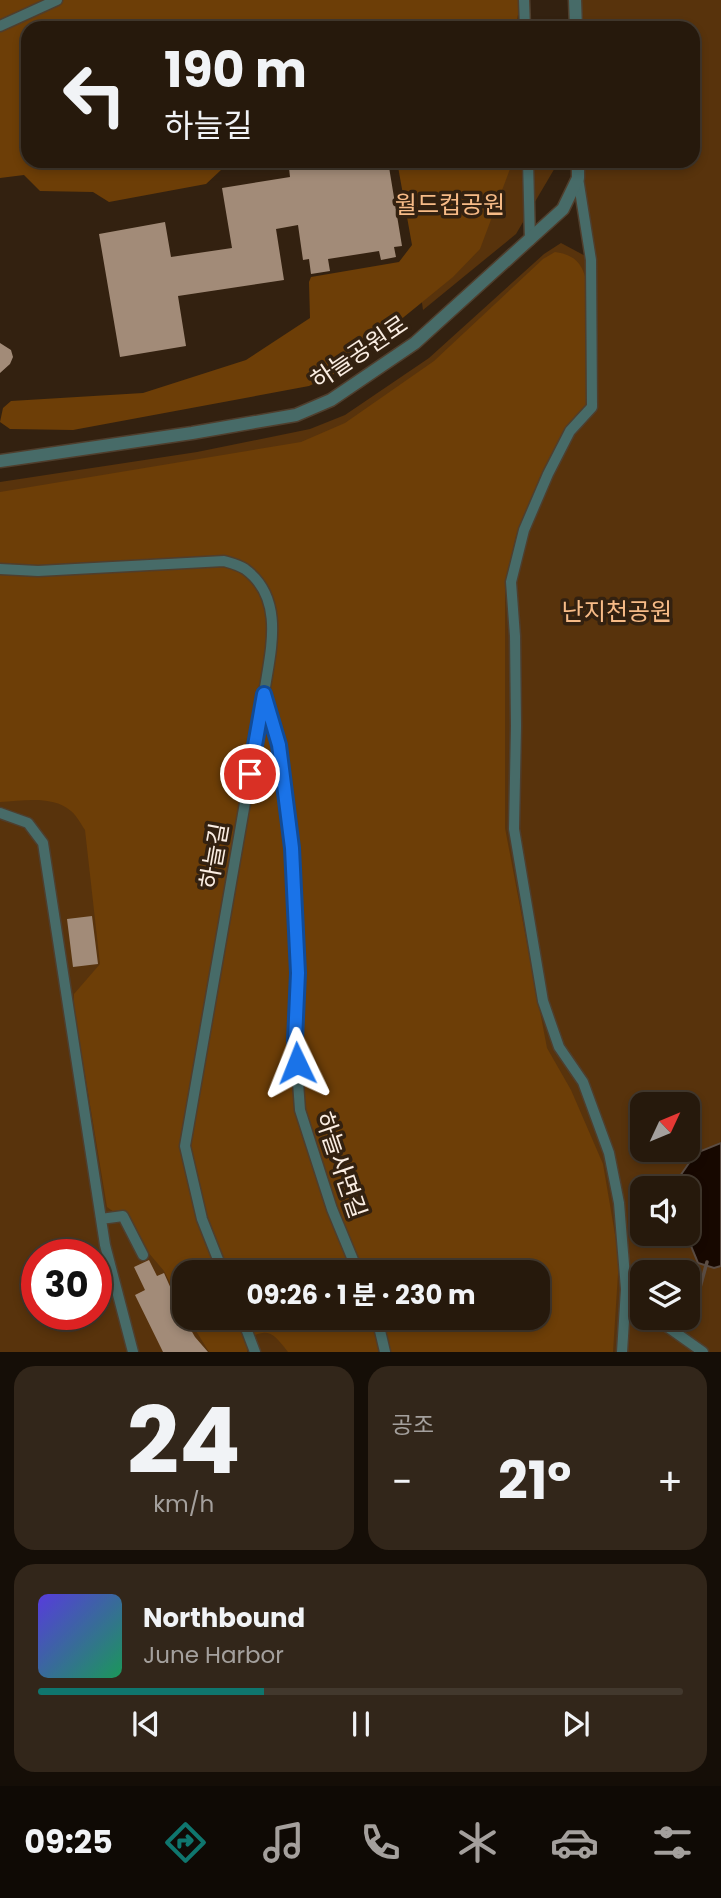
<!DOCTYPE html>
<html lang="ko">
<head>
<meta charset="utf-8">
<style>
  body { margin:0; font-family:Poppins,"Noto Sans KR",sans-serif; background:#32261a; color:#f1f3f6; height:100vh; display:flex; flex-direction:column; font-size:26px; white-space:nowrap }
  * { box-sizing:border-box; margin:0 }
  p { font-size:23px; color:#a4a09d }
  .icon { flex:none; width:38px; height:38px; fill:none; stroke:currentColor; stroke-width:2; stroke-linecap:round; stroke-linejoin:round }
  .map { position:relative; height:1352px; overflow:hidden }
  .panel { display:flex; flex-direction:column; gap:14px; padding:14px; background:#150e07; flex:1 }
  .panel>* { flex:none }
  .banner { position:absolute; left:21px; top:21px; width:679px; height:147px; border-radius:21px; box-shadow:0 4px 10px #0003,0 0 0 2px #42382d; background:#26190c; color:#f1f3f6; overflow:hidden }
  .needle { width:46px; rotate:46deg }
  .fabs { position:absolute; left:630px; top:1092px; display:grid; gap:14px }
  .fabs a { display:grid; place-items:center; width:70px; height:70px; border-radius:14px; background:#26190c; box-shadow:0 4px 10px #0003,0 0 0 2px #42382d; font-size:35px }
  .speed { position:absolute; left:21px; top:1239px; display:flex; gap:14px; font-size:35px; font-weight:700; text-align:center }
  .speed>* { display:grid; place-content:center; width:91px; height:91px; border-radius:50%; background:#26190c; box-shadow:0 4px 10px #0003,0 0 0 2px #42382d; line-height:1 }
  .speed .limit { border:10px solid #d22; background:#fff; color:#111 }
  .pin { position:absolute; display:grid; place-items:center; width:60px; height:60px; color:#fff; margin:-30px; border:4px solid #fff; border-radius:50%; box-shadow:0 2px 7px #0007 }
  .me { position:absolute; width:77px; margin:-38px; rotate:358deg; stroke-linejoin:round; filter:drop-shadow(0 0 5px #0008) }
  .turn { display:flex; align-items:center; gap:24px; height:147px; padding:0 28px; font-size:32px }
  .turn .icon { width:91px; height:91px; stroke-width:2.5 }
  .turn b { display:block; font-size:49px; line-height:60px }
  .big { font-size:52px; font-weight:700; line-height:1.1 }
  .panel .widget { flex:1; display:flex; flex-direction:column; justify-content:center; gap:10px; min-width:0; padding:0 24px; border-radius:21px; background:#32261a }
  .panel .dial { align-items:center; gap:0 }
  .dial b { font-size:91px; line-height:1 }
  .song { display:flex; align-items:center; gap:21px }
  .cover { width:84px; height:84px; border-radius:10px; background:linear-gradient(135deg,hsl(250 70% 55%),hsl(150 70% 35%)) }
  .played { height:7px; border-radius:4px; background:linear-gradient(90deg,#0f766e 35%,#42382d 35%) }
  .keys { display:flex; justify-content:space-around; direction:ltr }
  .heat { display:flex; justify-content:space-between; align-items:center; font-size:38px; direction:ltr }
  .panel .tiles { flex:1; display:grid; gap:14px; grid-template-columns:1fr 1fr }
  .widget:last-child { grid-column:span 2 }
  .trip { position:absolute; left:172px; top:1260px; width:378px; height:70px; border-radius:21px; background:#26190c; box-shadow:0 4px 10px #0003,0 0 0 2px #42382d; font-weight:700; line-height:70px; text-align:center }
  .dock { display:flex; height:112px; justify-content:space-around; align-items:center; background:#0f0a05; color:#a4a09d }
  .dock .icon { width:49px; height:49px }
  .dock .on { color:#0f766e }
  .dock b { font-size:32px; color:#f1f3f6 }
  .map>svg:first-child { display:block }
  .green { fill:#58330c; fill-rule:evenodd }
  .forest { fill:#6d3e07 }
  .water { fill:#170800; stroke:#5b4d44; stroke-width:2 }
  .lines { fill:none; stroke-linecap:round; stroke-linejoin:round }
  .stream { stroke:#5b4d44; stroke-width:3.5 }
  .building { fill:#a28b78 }
  .minor-casing { stroke:#4f3e2d; stroke-width:13 }
  .tertiary-casing { stroke:#4f3e2d; stroke-width:15 }
  .minor { stroke:#476b68; stroke-width:10 }
  .tertiary { stroke:#476b68; stroke-width:12 }
  .route-casing { stroke:#114b97; stroke-width:18 }
  .route { stroke:#1a73e8; stroke-width:12 }
  .labels { text-anchor:middle; dominant-baseline:central; stroke-width:7; stroke-linejoin:round; paint-order:stroke }
  .park-label { font-size:24px; fill:#f7bb87; stroke:#332110 }
  .street-label { font-size:24px; fill:#faede2; stroke:#332110 }
</style>
</head>
<body>
<div class="map">
<svg width="721" height="1352" viewBox="0 0 721 1352">
  <rect width="100%" height="100%" fill="#332110"/>
  <path class="green" d="M 575,0 L 721,0 L 721,1352 L 0,1352 L 0,482 L 197,452 L 310,429 L 345,415 L 429,358 L 544,254 L 561,243 L 591,259 L 578,161 L 693,161 L 693,28 L 576,28 ZM 642,1104 L 688,1104 L 688,1150 L 642,1150 ZM 642,1188 L 688,1188 L 688,1234 L 642,1234 ZM 37,1255 L 96,1255 L 96,1314 L 37,1314 ZM 184,1272 L 537,1272 L 537,1318 L 184,1318 ZM 642,1272 L 688,1272 L 688,1318 L 642,1318 Z
    M 402,161 L 559,161 L 516,234 L 423,310 Z"/>
  <path class="forest" d="M 0,0 L 519,0 L 517,28 L 28,28 L 28,161 L 275,161 L 272,163 L 221,170 L 206,184 L 109,202 L 93,192 L 40,191 L 24,175 L 0,178 Z
    M 397,161 L 513,161 L 480,249 L 453,277 L 334,374 L 309,386 L 73,430 L 10,429 L 0,422 L 3,408 L 11,401 L 143,393 L 246,360 L 310,318 L 309,282 L 311,277 L 399,262 L 412,245 Z
    M 555,252 C 578,255 584,267 588,288 L 588,404 L 586,409 L 568,428 L 540,477 L 516,536 L 505,585 L 505,828 L 547,1048 L 571,1090 L 603,1164 L 619,1258 L 613,1352 L 288,1352 C 273,1333 269,1327 247,1339 L 247,1352 L 209,1352 L 188,1318 L 537,1318 L 537,1272 L 184,1272 L 184,1310 L 164,1271 L 114,1212 L 107,1207 L 74,1009 L 74,994 L 100,964 L 85,830 C 81,824 77,816 71,811 C 52,795 23,801 0,802 L 0,492 L 301,442 L 345,423 L 434,361 L 543,259 Z"/>
  <path class="water" d="M 721,1143 L 721,1266 L 714,1268 L 698,1263 L 686,1234 L 688,1188 L 685,1188 L 680,1176 L 696,1153 Z"/>
  <g class="lines">
    <path class="stream" d="M 690,1324 L 707,1262"/>
  </g>
  <path class="building" d="M 333,161 L 388,161 L 402,246 L 394,247 L 396,257 L 381,260 L 379,251 L 328,259 L 330,271 L 311,274 L 309,259 L 303,260 L 298,225 L 276,229 L 284,280 L 178,296 L 186,346 L 120,357 L 99,234 L 165,222 L 171,257 L 232,248 L 222,188 L 290,177 L 289,168 Z
    M 0,343 L 11,350 L 13,357 L 10,364 L 0,373 Z
    M 92,916 L 98,964 L 73,967 L 67,919 Z
    M 149,1260 L 157,1276 L 164,1273 L 184,1318 L 195,1337 L 208,1352 L 163,1352 L 135,1295 L 145,1290 L 134,1267 Z"/>
  <g class="lines">
    <g class="minor-casing">
      <path id="minor" d="M 524,0 L 525,28
        M 0,26 L 57,0
        M 528,161 L 530,240
        M 578,178 L 591,260 L 592,407 L 570,431 L 548,474 L 524,530 L 511,582 L 515,636 L 516,726 L 514,829 L 543,1001 L 559,1047 L 583,1082 L 609,1153 L 619,1203 L 626,1289 L 622,1352
        M 0,569 L 38,571 L 224,561 C 231,563 239,565 245,569 C 286,599 270,652 264,694 L 185,1146 L 202,1219 L 223,1272
        M 265,697 L 279,745 L 292,848 L 298,973 L 295,1040 L 300,1110 L 332,1209 L 358,1272
        M 0,813 L 28,823 L 43,843 L 105,1245 L 133,1352
        M 101,1219 L 123,1216 L 143,1255
        M 626,1289 L 642,1305
        M 242,1318 L 255,1352
        M 377,1318 L 385,1352
        M 655,1318 L 703,1352"/>
    </g>
    <g class="tertiary-casing">
      <path id="tertiary" d="M 575,0 L 576,28
        M 0,461 L 192,433 L 296,415 L 331,400 L 415,343 L 563,209 L 578,178 L 578,161"/>
    </g>
    <use href="#minor" class="minor"/>
    <use href="#tertiary" class="tertiary"/>
  </g>
  <g class="lines">
    <g class="route-casing">
      <path id="route" d="M 250,774 L 264,694 L 279,745 L 292,848 L 298,973 L 295,1040 L 297,1063"/>
    </g>
    <use href="#route" class="route"/>
  </g>
  <g class="labels">
    <g class="park-label">
      <text x="450" y="204">월드컵공원</text>
      <text x="617" y="611">난지천공원</text>
    </g>
    <g class="street-label">
      <text transform="translate(359 352) rotate(-34)">하늘공원로</text>
      <text transform="translate(214 856) rotate(-80)">하늘길</text>
      <text transform="translate(341 1165) rotate(71)">하늘사면길</text>
    </g>
  </g>
</svg>
<div class="fabs">
<a><svg class="needle" viewBox="-14 -14 28 28"><path d="M0-13l5 13h-10z" fill="#e53935"/><path d="M0 13l5-13h-10z" fill="#a4a09d"/></svg></a>
<a><svg class="icon" aria-label="sound" viewBox="0 0 24 24"><path d="M4 9h4l5-4v14l-5-4H4zM17 9q2 3 0 6"/></svg></a>
<a><svg class="icon" aria-label="layers" viewBox="0 0 24 24"><path d="M12 4l9 5-9 5-9-5zM3 14l9 5 9-5"/></svg></a>
</div>
<div class="speed"><div class="limit">30</div></div>
<div class="pin" style="left:250px;top:774px;background:#d93025"><svg class="icon" aria-label="arrive" viewBox="0 0 24 24"><path d="M6 21V4h12l-3 4 3 4H6"/></svg></div>
<svg class="me" style="left:297px;top:1063px" viewBox="-20 -20 40 40"><path d="M0-17L14 15 0 8-14 15z" fill="#1a73e8" stroke="#fff" stroke-width="4"/></svg>
<div class="trip">09:26 · 1 분 · 230 m</div>
<div class="banner">
<div class="turn"><svg class="icon" aria-label="left" viewBox="0 0 24 24"><path d="M17 20v-9H6M10 6l-5 5 5 5"/></svg><div><b>190 m</b>하늘길</div></div>
</div>
</div>
<section class="panel">
<div class="tiles">
<div class="widget dial"><b>24</b><p>km/h</p></div>
<div class="widget"><p>공조</p>
<div class="heat"><a>−</a><b class="big">21°</b><a>+</a></div>
</div>
<div class="widget">
<div class="song"><i class="cover"></i><div><b>Northbound</b><p>June Harbor</p></div></div>
<div class="played"></div>
<div class="keys"><svg class="icon" aria-label="previous" viewBox="0 0 24 24"><path d="M18 5L8 12l10 7zM5 5v14"/></svg><svg class="icon" aria-label="pause" viewBox="0 0 24 24"><path d="M8 5v14M16 5v14"/></svg><svg class="icon" aria-label="next" viewBox="0 0 24 24"><path d="M6 5l10 7-10 7zM19 5v14"/></svg></div>
</div>
</div>
</section>
<nav class="dock">
<b>09:25</b>
<svg class="icon on" aria-label="directions" viewBox="0 0 24 24"><path d="M12 3l9 9-9 9-9-9zM9 14v-3h6M13 9l2 2-2 2"/></svg>
<svg class="icon" aria-label="music" viewBox="0 0 24 24"><path d="M9 18V5l10-2v13"/><circle cx="6" cy="18" r="3"/><circle cx="16" cy="16" r="3"/></svg>
<svg class="icon" aria-label="phone" viewBox="0 0 24 24"><path d="M5 4h4l2 5-3 2q2 4 5 5l2-3 5 2v4C11 20 4 13 5 4z"/></svg>
<svg class="icon" aria-label="climate" viewBox="0 0 24 24"><path d="M12 3v18M4 7l16 10M4 17L20 7"/></svg>
<svg class="icon" aria-label="car" viewBox="0 0 24 24"><path d="M5 17H2v-5l4-1 3-4h7l3 4 3 1v5h-3M9 17h6M6 11h13"/><circle cx="7" cy="17" r="2"/><circle cx="17" cy="17" r="2"/></svg>
<svg class="icon" aria-label="filters" viewBox="0 0 24 24"><path d="M4 7h16M4 17h16"/><circle cx="9" cy="7" r="2"/><circle cx="15" cy="17" r="2"/></svg>
</nav>
</body>
</html>
